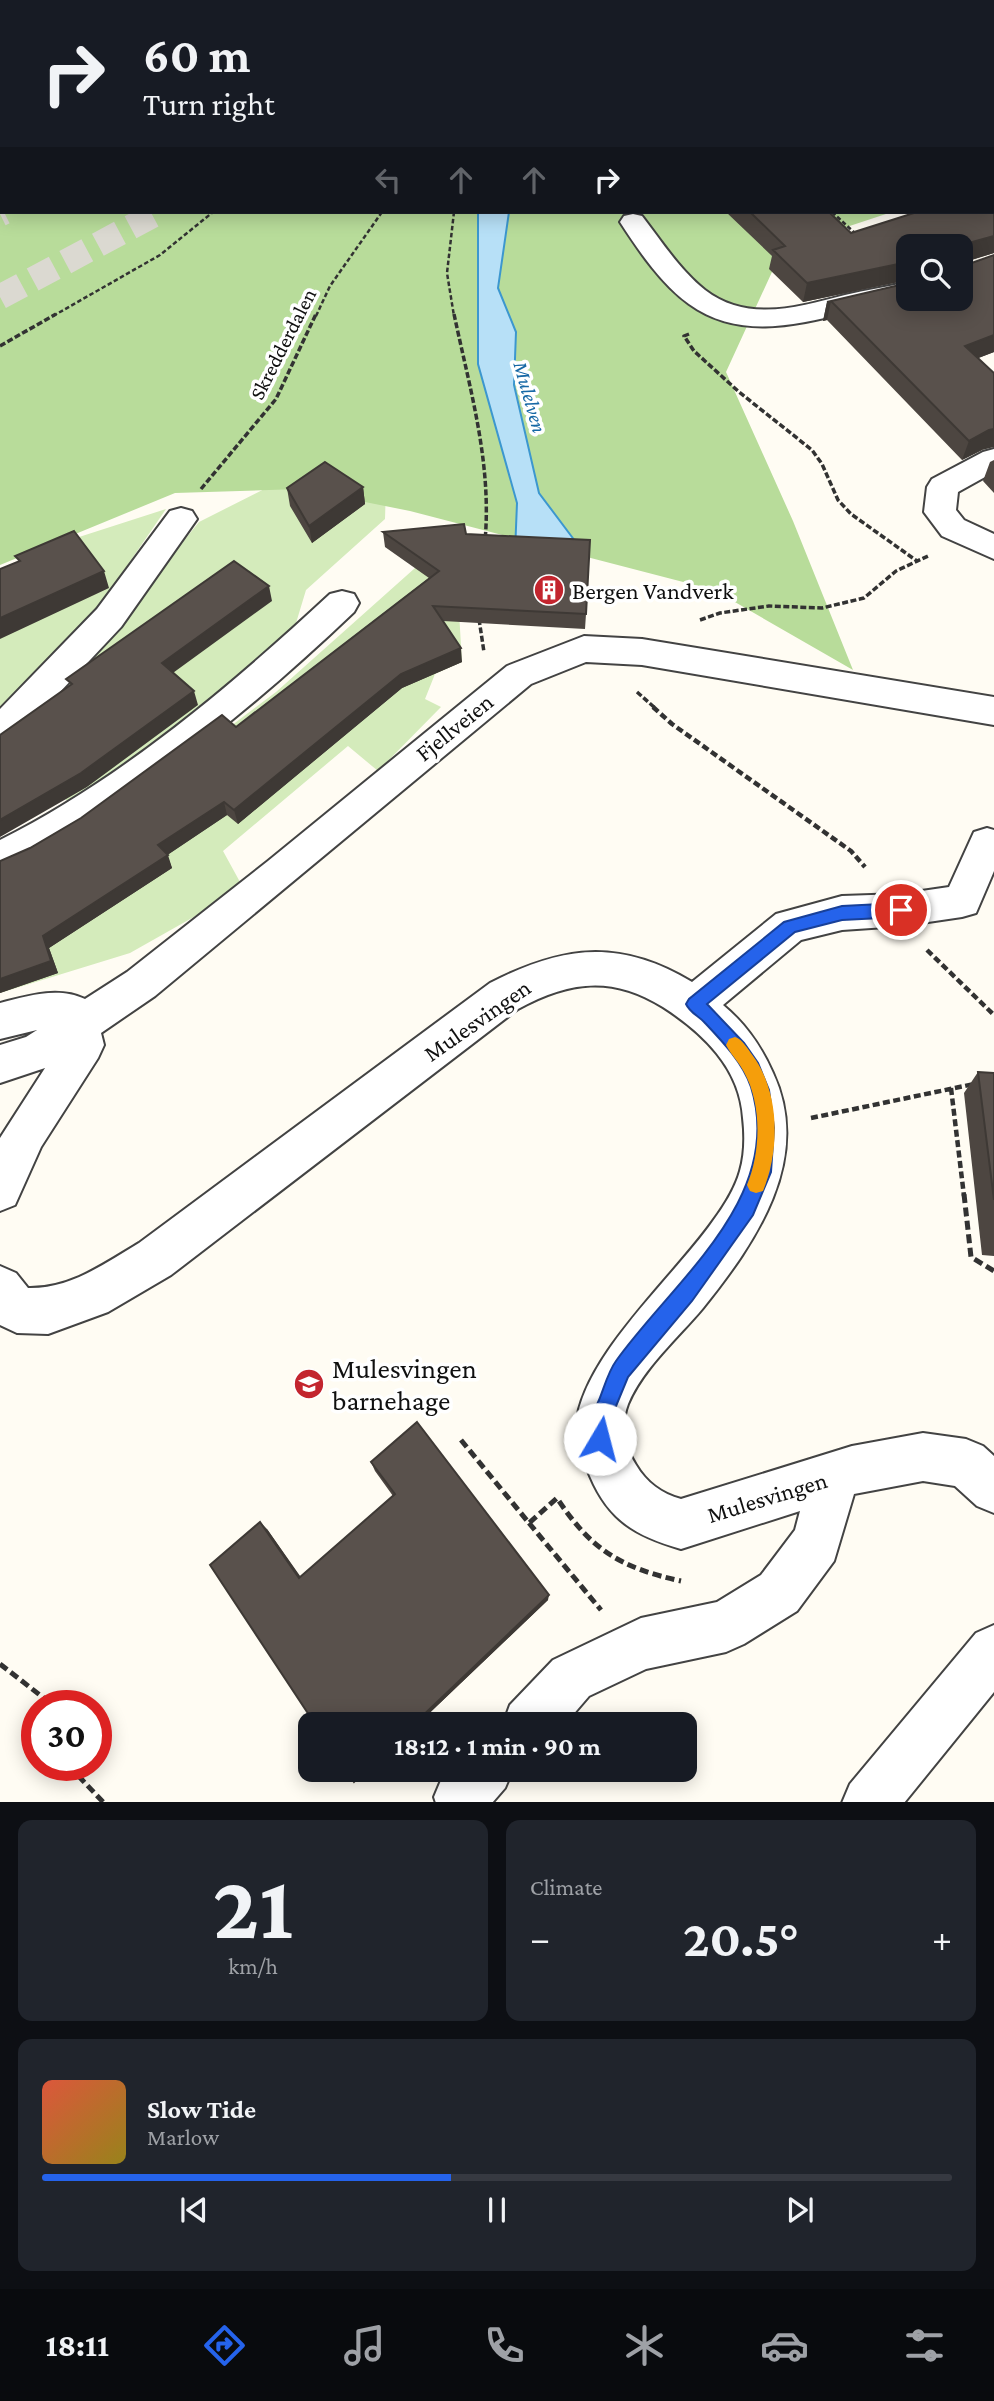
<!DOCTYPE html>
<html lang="en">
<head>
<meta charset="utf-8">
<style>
  body { margin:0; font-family:"Crimson Pro",serif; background:#20242c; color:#f1f3f6; height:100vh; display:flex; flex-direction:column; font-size:26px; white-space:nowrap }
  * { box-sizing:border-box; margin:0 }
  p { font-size:23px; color:#9ea1a6 }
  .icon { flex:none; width:38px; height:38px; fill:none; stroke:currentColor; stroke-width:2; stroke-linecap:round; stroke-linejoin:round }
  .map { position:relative; height:1802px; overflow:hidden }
  .side { display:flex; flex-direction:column; gap:18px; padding:18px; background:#0d0f14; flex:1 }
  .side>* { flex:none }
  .guide { position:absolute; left:0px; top:0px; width:994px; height:214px; box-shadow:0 4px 18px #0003; background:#171b24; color:#f1f3f6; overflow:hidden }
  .controls { position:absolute; left:896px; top:234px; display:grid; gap:14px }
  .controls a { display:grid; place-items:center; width:77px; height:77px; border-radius:14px; background:#171b24; box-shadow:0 4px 18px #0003; font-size:35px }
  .speed { position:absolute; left:21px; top:1690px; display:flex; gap:14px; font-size:35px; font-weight:700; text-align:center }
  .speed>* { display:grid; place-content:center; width:91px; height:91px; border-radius:50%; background:#171b24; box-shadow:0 4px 18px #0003; line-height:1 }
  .speed .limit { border:10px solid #d22; background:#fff; color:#111 }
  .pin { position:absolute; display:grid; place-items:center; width:60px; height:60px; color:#fff; margin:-30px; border:4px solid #fff; border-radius:50%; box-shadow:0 2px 7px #0007 }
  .me { position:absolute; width:77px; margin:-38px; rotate:8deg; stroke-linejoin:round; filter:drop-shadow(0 0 5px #0008) }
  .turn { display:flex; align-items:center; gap:24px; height:147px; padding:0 28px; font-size:32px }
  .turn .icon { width:91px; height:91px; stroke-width:2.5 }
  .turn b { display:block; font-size:49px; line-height:60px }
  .lanes { display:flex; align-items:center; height:66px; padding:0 28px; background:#0003; justify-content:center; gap:35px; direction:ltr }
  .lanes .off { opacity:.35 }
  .big { font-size:52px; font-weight:700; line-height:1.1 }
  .side .card { flex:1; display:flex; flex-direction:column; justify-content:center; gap:10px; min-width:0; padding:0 24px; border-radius:14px; background:#20242c }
  .side .dial { align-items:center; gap:0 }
  .dial b { font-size:91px; line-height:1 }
  .song { display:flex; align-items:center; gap:21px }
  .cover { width:84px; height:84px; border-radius:10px; background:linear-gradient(135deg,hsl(10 70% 55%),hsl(50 70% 35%)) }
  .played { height:7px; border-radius:4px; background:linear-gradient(90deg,#2563eb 45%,#363941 45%) }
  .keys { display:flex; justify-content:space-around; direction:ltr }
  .heat { display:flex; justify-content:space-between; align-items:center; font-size:38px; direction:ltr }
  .side .tiles { flex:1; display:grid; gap:18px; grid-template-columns:1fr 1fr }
  .card:last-child { grid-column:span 2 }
  .trip { position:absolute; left:298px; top:1712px; width:399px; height:70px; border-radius:14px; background:#171b24; box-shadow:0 4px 18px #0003; font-weight:700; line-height:70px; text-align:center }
  .tab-bar { display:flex; height:112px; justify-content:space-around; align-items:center; background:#090b0e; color:#9ea1a6 }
  .tab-bar .icon { width:49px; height:49px }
  .tab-bar .on { color:#2563eb }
  .tab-bar b { font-size:32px; color:#f1f3f6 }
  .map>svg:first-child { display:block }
  .green { fill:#d4ebbb }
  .forest { fill:#b8dc9a }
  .water { fill:#b7e0f7; stroke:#3c97cf; stroke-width:2 }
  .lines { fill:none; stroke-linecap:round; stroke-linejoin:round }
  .highway-tunnel { stroke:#dbd9d1; stroke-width:25; stroke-dasharray:25 12; stroke-linecap:butt }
  .minor-casing { stroke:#434343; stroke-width:4 }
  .path-far3 { stroke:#323232; stroke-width:2.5; stroke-dasharray:4.5 2.5; stroke-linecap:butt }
  .path-far2 { stroke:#323232; stroke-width:3.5; stroke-dasharray:6 2.5; stroke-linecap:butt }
  .path-far1 { stroke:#323232; stroke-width:4.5; stroke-dasharray:7 3.5; stroke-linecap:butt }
  .path { stroke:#323232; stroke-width:5; stroke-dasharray:9 4.5; stroke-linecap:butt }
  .minor { fill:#fff; fill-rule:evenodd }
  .wall { fill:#4d4641 }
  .shaded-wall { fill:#3e3935 }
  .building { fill:#59514c; stroke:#3e3935; stroke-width:2 }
  .route { fill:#2563eb; stroke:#184099; stroke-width:2 }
  .slow { fill:#f59e0b }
  .labels { text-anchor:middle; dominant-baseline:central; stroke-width:7; stroke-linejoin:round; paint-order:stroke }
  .far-street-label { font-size:21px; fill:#101010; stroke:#fff }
  .far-water-label { font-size:21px; font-style:italic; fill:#1668a5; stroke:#fff }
  .poi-label { font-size:24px; fill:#101010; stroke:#fff; text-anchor:start }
  .street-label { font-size:24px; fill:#101010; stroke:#fff }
  .near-poi-label { font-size:28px; fill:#101010; stroke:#fff; text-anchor:start }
</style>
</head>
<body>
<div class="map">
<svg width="994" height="1803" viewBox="0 0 994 1803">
  <rect width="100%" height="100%" fill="#fffcf3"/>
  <path class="green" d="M 300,471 L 386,486 L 385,519 L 306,590 L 293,633 L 215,700 L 73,806 L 3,744 L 105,638 L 199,522 Z
    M 166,509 L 94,614 L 0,720 L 0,575 L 76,538 Z
    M 442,548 L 459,612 L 462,662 L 435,674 L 425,699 L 441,707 L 378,771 L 348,746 L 223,851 L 240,882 L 222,901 L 130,953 L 0,993 L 0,869 L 150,787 L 276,692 L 415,568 Z"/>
  <path class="forest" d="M 0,0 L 355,0 L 2,2 L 2,212 L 892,212 L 783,248 L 726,372 L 793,521 L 853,670 L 714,590 L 410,511 L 300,489 L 175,493 L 0,565 Z
    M 543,0 L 994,0 L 994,177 L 992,2 L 526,2 Z"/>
  <path class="water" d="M 478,212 L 509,212 L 498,288 L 516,332 L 514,385 L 539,493 L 587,557 L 515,552 L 517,503 L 478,364 Z"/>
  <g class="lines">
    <path class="highway-tunnel" d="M 416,2 L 420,0
      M 550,2 L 553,0
      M 0,214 L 4,212
      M 0,297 L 159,212"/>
    <g class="minor-casing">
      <path id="minor" d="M 633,214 L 642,216 C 662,242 680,270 705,290 C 748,323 798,307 845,295 C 866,290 887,287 908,282 L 908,299 C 887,304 866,307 845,313 C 793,326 737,339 689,304 C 661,284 639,251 620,222 L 624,216 Z
        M 994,449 L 994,472 L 958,492 L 956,510 L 964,520 L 994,534 L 994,559 L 942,536 L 924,512 L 927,487 L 932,479 L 983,452 Z
        M 181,508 L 192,511 L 197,519 L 121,627 L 13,742 L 0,746 L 0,709 L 97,609 L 170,511 Z
        M 342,591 L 354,594 L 359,603 L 354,612 C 285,678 211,740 133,796 C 92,825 48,857 0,874 L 0,840 C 120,780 232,685 330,594 Z
        M 584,636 L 642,639 L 994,697 L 994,725 L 642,665 L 586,662 L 531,684 L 155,996 L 101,1033 L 104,1045 L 98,1058 L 41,1147 L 15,1205 L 0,1211 L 0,1138 L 45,1068 L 0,1083 L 0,1045 L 26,1037 L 37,1030 L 0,1039 L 0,1003 C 27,996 58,986 85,999 L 127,972 L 268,861 L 507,666 Z
        M 987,828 L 994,830 L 994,871 L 976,913 L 962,917 L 901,926 L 842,930 L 801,940 L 723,1005 C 746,1024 761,1046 773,1073 C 813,1159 756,1242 703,1308 C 678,1338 643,1368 628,1404 C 620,1425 624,1446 636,1465 C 646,1482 662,1494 681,1499 L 852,1446 L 923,1433 L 966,1439 L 983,1446 L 994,1456 L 994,1513 L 977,1506 L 955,1486 L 923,1481 L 854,1494 L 834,1561 L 797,1611 L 744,1644 L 726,1652 L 646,1669 L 589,1696 L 565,1724 L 503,1724 L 510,1705 L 553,1660 L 641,1618 L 717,1602 L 761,1575 L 795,1530 L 800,1511 L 681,1549 C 636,1536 609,1521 590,1476 C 584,1461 574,1443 576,1426 C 582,1357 673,1278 713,1221 C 724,1206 735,1189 740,1171 C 745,1154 745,1135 743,1118 C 740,1068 703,1033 663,1007 C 612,975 569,981 518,1009 L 171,1275 L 108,1312 L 48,1334 L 17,1333 L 0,1325 L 0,1266 L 16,1273 L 28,1288 C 70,1289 104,1264 139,1243 L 490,983 C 562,946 619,938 692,982 L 776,914 L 842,896 L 901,894 L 949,887 L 974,832 Z
        M 994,1625 L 994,1692 L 904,1803 L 842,1803 L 850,1784 L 976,1633 Z
        M 450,1769 L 513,1769 L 505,1788 L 492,1803 L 436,1803 L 434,1797 L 442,1778 Z"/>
    </g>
    <path class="path-far3" d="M 719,2 L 721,0
      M 454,212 L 447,273 L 454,316
      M 832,212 L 857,235
      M 53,316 L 160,255 L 213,212
      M 316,316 L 330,286 L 382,212"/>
    <path class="path-far2" d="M 454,314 C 470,390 492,463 485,541
      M 689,334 L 684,336 L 694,351 L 739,392 L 812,450 L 822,464 L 838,500 L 851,514 L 917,561
      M 0,346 L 56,314
      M 201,489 L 276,399 L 316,314
      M 479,619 L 484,652
      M 700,620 L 720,613 L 769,606 L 822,608 L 864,598 L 896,571 L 928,556
      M 637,692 L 655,708"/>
    <path class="path-far1" d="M 653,707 L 672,724 L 851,851 L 865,867
      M 927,950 L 994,1015
      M 951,1088 L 964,1196
      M 811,1118 L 974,1084"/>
    <path class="path" d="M 964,1194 L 971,1257 L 994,1271
      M 461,1440 L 529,1523 L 557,1498 C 591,1550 621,1568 681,1581
      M 529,1523 L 601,1610
      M 0,1664 L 54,1706
      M 69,1766 L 104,1803"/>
    <use href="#minor" class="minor"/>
  </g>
  <path class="wall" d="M 994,187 L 994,253 L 965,262 L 966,265 L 994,255 L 994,352 L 978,358 L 982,450 L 962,460 L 827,320 L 823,321 L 827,302 L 908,283 L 961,299 L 908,247 L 908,280 L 803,302 L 769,269 L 772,256 L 726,212 L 829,212 L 851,233 Z
    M 994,460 L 994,493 L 983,481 L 990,462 Z
    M 363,487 L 365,504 L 312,543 L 290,506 L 287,488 Z
    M 383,532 L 466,534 L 586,614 L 585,629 L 443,621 L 462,662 L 402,688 L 238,824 L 227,815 L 167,855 L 172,868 L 49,948 L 58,973 L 0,993 L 0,861 L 30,848 L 236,727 L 429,578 L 385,547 Z
    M 978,1072 L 994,1073 L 994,1256 L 982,1255 L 964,1093 Z
    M 371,1462 L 548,1600 L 418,1724 L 315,1724 L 267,1529 L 300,1577 L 393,1496 L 375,1471 Z"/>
  <path class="shaded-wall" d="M 994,236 L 994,253 L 961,263 L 965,244 Z
    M 908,262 L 908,280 L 803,302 L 807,283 Z
    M 831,301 L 827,320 L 823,321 L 827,302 Z
    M 994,335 L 994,352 L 958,366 L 965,346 Z
    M 994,429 L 994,447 L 982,450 L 962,460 L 969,441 L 989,430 Z
    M 363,487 L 365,504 L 312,543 L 309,526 Z
    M 104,571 L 109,588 L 0,639 L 0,618 Z
    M 269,586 L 272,601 L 166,678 L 162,663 Z
    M 461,648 L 462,662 L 402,688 L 238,824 L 234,810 L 401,674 Z
    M 194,691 L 198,705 L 87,787 L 0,837 L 0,820 Z
    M 224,802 L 227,815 L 163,858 L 158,845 Z
    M 168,855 L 172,868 L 49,948 L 58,973 L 0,993 L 0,979 L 43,936 Z
    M 260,1522 L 267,1529 L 305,1583 L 299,1578 Z
    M 549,1595 L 548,1600 L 418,1724 L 414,1724 Z
    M 367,1769 L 370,1769 L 358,1781 L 354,1782 Z"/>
  <path class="building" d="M 994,187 L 994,236 L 965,244 L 966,265 L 994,255 L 994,335 L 965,346 L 994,373 L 994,429 L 989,430 L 969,441 L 831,301 L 827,302 L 908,283 L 908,299 L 961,299 L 961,247 L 908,247 L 908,262 L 807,283 L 773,250 L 785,246 L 750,212 L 829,212 L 851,233 L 917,212 L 992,212 L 992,188 Z
    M 325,462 L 363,487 L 309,526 L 287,488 Z
    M 464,524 L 466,534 L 590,540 L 586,614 L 433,606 L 461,648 L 401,674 L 234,810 L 224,802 L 158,845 L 168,855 L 43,936 L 51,961 L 0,979 L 0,861 L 30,848 L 81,818 L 222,715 L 236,727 L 439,571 L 383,532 Z
    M 74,531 L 104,571 L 0,618 L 0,569 L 20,561 L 15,556 Z
    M 234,561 L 269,586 L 162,663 L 194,691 L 81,773 L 0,820 L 0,735 L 72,684 L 66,679 Z
    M 978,1072 L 994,1073 L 994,1200 Z
    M 417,1422 L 549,1595 L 414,1724 L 315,1724 L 210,1565 L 260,1522 L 299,1578 L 395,1494 L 371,1462 Z
    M 345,1769 L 367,1769 L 354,1782 Z"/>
  <path class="route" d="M 901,903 L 907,905 L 909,910 L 907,915 L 901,917 L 842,920 L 795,932 L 707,1004 L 744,1043 L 758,1063 L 769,1090 L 774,1128 L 771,1172 L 753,1215 L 692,1301 L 628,1377 L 609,1423 L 610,1439 L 607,1446 L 600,1449 L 593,1446 C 586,1429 592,1416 599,1400 C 604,1388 608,1372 616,1361 C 672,1282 786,1198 751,1087 C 743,1063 722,1041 705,1023 C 699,1016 690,1013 686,1004 L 689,999 L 784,922 L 842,906 Z"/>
  <path class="slow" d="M 735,1037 C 743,1040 747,1048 753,1056 C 780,1093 780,1150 763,1191 L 756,1193 L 750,1191 L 747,1185 C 761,1152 762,1104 744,1072 C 739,1062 731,1055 726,1045 L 729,1039 Z"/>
  <defs>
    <g id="building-disc" transform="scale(1.575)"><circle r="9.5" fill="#c3252e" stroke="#fff"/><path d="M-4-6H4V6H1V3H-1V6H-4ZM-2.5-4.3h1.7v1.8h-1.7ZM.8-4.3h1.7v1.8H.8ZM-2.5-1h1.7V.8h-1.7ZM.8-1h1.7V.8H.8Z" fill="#fff"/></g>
    <g id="school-disc" transform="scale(1.575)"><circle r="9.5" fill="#c3252e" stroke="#fff"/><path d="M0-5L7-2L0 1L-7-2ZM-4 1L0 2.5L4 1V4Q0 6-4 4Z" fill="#fff"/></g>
  </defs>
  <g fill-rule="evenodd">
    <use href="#building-disc" x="549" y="590"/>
    <use href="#school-disc" x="309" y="1384"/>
  </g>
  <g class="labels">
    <g class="far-street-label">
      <text transform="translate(283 344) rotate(-63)">Skredderdalen</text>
    </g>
    <g class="far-water-label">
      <text transform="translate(530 397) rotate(74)">Mulelven</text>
    </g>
    <g class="poi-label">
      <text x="572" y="590">Bergen Vandverk</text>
    </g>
    <g class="street-label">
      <text transform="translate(454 727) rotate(-39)">Fjellveien</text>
      <text transform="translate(477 1020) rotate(-35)">Mulesvingen</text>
      <text transform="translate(767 1497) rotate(-17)">Mulesvingen</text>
    </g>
    <g class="near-poi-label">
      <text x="332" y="1368">Mulesvingen<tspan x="332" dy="32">barnehage</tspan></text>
    </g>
  </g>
</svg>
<div class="controls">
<a><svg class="icon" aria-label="search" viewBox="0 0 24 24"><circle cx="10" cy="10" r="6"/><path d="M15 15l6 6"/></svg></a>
</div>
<div class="speed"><div class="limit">30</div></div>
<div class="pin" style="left:901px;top:910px;background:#d93025"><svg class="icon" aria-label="arrive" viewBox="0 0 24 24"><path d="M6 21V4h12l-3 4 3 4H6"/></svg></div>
<svg class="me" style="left:600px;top:1439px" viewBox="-20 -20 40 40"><circle r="19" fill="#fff"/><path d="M0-13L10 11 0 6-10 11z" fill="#2563eb"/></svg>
<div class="trip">18:12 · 1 min · 90 m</div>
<div class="guide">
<div class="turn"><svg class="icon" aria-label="right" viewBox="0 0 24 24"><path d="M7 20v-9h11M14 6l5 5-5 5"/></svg><div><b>60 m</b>Turn right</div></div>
<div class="lanes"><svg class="icon off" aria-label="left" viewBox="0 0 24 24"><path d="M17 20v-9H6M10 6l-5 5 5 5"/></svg><svg class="icon off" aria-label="ahead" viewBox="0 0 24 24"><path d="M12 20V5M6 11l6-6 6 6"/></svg><svg class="icon off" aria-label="ahead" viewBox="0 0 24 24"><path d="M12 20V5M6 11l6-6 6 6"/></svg><svg class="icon" aria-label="right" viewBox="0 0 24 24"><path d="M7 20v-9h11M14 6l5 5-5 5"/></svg></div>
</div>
</div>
<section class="side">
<div class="tiles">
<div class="card dial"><b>21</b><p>km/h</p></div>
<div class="card"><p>Climate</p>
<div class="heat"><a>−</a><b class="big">20.5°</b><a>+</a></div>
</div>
<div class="card">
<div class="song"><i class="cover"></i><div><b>Slow Tide</b><p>Marlow</p></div></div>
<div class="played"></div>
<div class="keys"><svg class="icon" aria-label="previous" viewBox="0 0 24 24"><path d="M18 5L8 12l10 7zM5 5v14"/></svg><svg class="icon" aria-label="pause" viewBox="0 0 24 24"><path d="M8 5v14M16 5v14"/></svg><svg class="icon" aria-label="next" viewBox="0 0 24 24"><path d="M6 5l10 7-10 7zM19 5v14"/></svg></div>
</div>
</div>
</section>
<nav class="tab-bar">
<b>18:11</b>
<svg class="icon on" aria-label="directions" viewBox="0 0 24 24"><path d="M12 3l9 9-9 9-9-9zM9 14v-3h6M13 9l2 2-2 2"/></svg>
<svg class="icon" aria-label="music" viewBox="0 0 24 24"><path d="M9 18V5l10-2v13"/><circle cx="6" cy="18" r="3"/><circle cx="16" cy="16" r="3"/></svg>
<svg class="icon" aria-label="phone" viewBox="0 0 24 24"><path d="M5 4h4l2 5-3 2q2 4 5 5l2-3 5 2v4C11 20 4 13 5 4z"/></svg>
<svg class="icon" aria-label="climate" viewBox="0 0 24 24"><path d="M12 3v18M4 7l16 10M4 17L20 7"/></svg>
<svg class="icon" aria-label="car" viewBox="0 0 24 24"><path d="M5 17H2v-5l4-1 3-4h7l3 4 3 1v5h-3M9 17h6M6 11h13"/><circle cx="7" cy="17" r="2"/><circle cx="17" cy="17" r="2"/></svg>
<svg class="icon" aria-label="filters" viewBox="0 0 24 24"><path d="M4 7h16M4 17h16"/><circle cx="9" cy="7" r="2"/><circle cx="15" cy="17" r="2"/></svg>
</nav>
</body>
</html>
